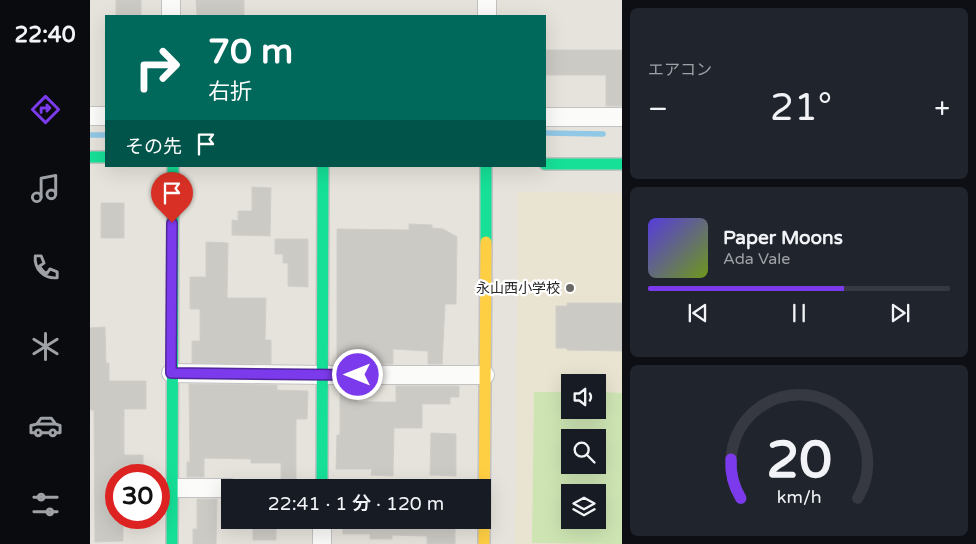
<!DOCTYPE html>
<html lang="ja">
<head>
<meta charset="utf-8">
<style>
  body { margin:0; font-family:"Varela Round","Noto Sans JP",sans-serif; background:#20242c; color:#f1f3f6; height:100vh; display:flex; flex-direction:column; font-size:19px; white-space:nowrap }
  * { box-sizing:border-box; margin:0 }
  p { font-size:16px; color:#9ea1a6 }
  .icon { flex:none; width:28px; height:28px; fill:none; stroke:currentColor; stroke-width:2; stroke-linecap:round; stroke-linejoin:round }
  .map { position:relative; flex:1; overflow:hidden }
  .details { display:flex; flex-direction:column; gap:8px; padding:8px; background:#0d0f14; width:354px }
  .details>* { flex:none }
  .top-card { position:absolute; left:15px; top:15px; width:441px; height:152px; border-radius:0px; box-shadow:0 5px 20px #0002; background:#00695c; color:#fff; overflow:hidden }
  .tools { position:absolute; left:471px; top:374px; display:grid; gap:10px }
  .tools a { display:grid; place-items:center; width:45px; height:45px; border-radius:0px; background:#171b24; box-shadow:0 5px 20px #0002; font-size:25px }
  .speed { position:absolute; left:15px; top:464px; display:flex; gap:10px; font-size:25px; font-weight:700; text-align:center }
  .speed>* { display:grid; place-content:center; width:65px; height:65px; border-radius:50%; background:#171b24; box-shadow:0 5px 20px #0002; line-height:1 }
  .speed .limit { border:8px solid #d22; background:#fff; color:#111 }
  .pin { position:absolute; display:grid; place-items:center; width:42px; height:42px; color:#fff; margin:-51px -21px; border-radius:50% 50% 50% 0; rotate:-45deg; box-shadow:0 0 5px #0007 }
  .pin .icon { rotate:45deg }
  .me { position:absolute; width:55px; margin:-28px; rotate:270deg; stroke-linejoin:round; filter:drop-shadow(0 0 4px #0008) }
  .turn { display:flex; align-items:center; gap:18px; height:105px; padding:0 20px; font-size:22px }
  .turn .icon { width:65px; height:65px; stroke-width:2.5 }
  .turn b { display:block; font-size:35px; line-height:42px }
  .then { display:flex; align-items:center; height:48px; padding:0 20px; background:#0003; gap:10px; font-size:19px }
  .big { font-size:38px; font-weight:600; line-height:1.1 }
  .details .card { flex:1; display:flex; flex-direction:column; justify-content:center; gap:8px; min-width:0; padding:0 18px; border-radius:8px; background:#20242c }
  .details .dial { align-items:center; gap:0 }
  .dial svg { height:130px; overflow:visible; fill:none; stroke:#363941; stroke-width:7; stroke-linecap:round; text-anchor:middle }
  .dial text { fill:#f1f3f6; stroke:none }
  .song { display:flex; align-items:center; gap:15px }
  .cover { width:60px; height:60px; border-radius:8px; background:linear-gradient(135deg,hsl(250 70% 55%),hsl(80 70% 35%)) }
  .played { height:5px; border-radius:2px; background:linear-gradient(90deg,#7c3aed 65%,#363941 65%) }
  .keys { display:flex; justify-content:space-around; direction:ltr }
  .heat { display:flex; justify-content:space-between; align-items:center; font-size:28px; direction:ltr }
  .trip { position:absolute; left:131px; top:479px; width:270px; height:50px; border-radius:0px; background:#171b24; box-shadow:0 5px 20px #0002; font-weight:600; line-height:50px; text-align:center }
  main { display:flex; flex:1; min-height:0 }
  .tabs { display:flex; flex-direction:column; width:90px; justify-content:space-around; align-items:center; background:#090b0e; color:#9ea1a6 }
  .tabs .icon { width:35px; height:35px }
  .tabs .current { color:#7c3aed }
  .tabs b { font-size:22px; color:#f1f3f6 }
  .map>svg:first-child { display:block }
  .education { fill:#e9e3d1; fill-rule:evenodd }
  .pitch { fill:#cee5b3; fill-rule:evenodd }
  .lines { fill:none; stroke-linecap:round; stroke-linejoin:round }
  .stream { stroke:#91c8e6; stroke-width:5.5 }
  .building { fill:#cccac5; stroke:#d0cec9 }
  .street-casing { stroke:#c3c2c2; stroke-width:20 }
  .fast-casing { stroke:#c3c2c2; stroke-width:14 }
  .slow-casing { stroke:#c3c2c2; stroke-width:14 }
  .street { stroke:#fbfbfa; stroke-width:18 }
  .fast { stroke:#16e098; stroke-width:11 }
  .slow { stroke:#ffcf43; stroke-width:11 }
  .route-casing { stroke:#51269a; stroke-width:12 }
  .route { stroke:#7c3aed; stroke-width:9 }
  .poi-dot { fill:#6a6966; stroke:#fff; stroke-width:2 }
  .labels { text-anchor:middle; dominant-baseline:central; stroke-width:4.5; stroke-linejoin:round; paint-order:stroke }
  .poi-label { font-size:14px; fill:#272727; stroke:#fff; text-anchor:end }
</style>
</head>
<body>
<main>
<nav class="tabs">
<b>22:40</b>
<svg class="icon current" aria-label="directions" viewBox="0 0 24 24"><path d="M12 3l9 9-9 9-9-9zM9 14v-3h6M13 9l2 2-2 2"/></svg>
<svg class="icon" aria-label="music" viewBox="0 0 24 24"><path d="M9 18V5l10-2v13"/><circle cx="6" cy="18" r="3"/><circle cx="16" cy="16" r="3"/></svg>
<svg class="icon" aria-label="phone" viewBox="0 0 24 24"><path d="M5 4h4l2 5-3 2q2 4 5 5l2-3 5 2v4C11 20 4 13 5 4z"/></svg>
<svg class="icon" aria-label="climate" viewBox="0 0 24 24"><path d="M12 3v18M4 7l16 10M4 17L20 7"/></svg>
<svg class="icon" aria-label="car" viewBox="0 0 24 24"><path d="M5 17H2v-5l4-1 3-4h7l3 4 3 1v5h-3M9 17h6M6 11h13"/><circle cx="7" cy="17" r="2"/><circle cx="17" cy="17" r="2"/></svg>
<svg class="icon" aria-label="filters" viewBox="0 0 24 24"><path d="M4 7h16M4 17h16"/><circle cx="9" cy="7" r="2"/><circle cx="15" cy="17" r="2"/></svg>
</nav>
<div class="map">
<svg width="533" height="544" viewBox="0 0 533 544">
  <rect width="100%" height="100%" fill="#e6e3dc"/>
  <path class="education" d="M 428,192 L 532,193 L 532,544 L 425,544 ZM 480,382 L 508,382 L 508,410 L 480,410 ZM 480,438 L 508,438 L 508,465 L 480,465 ZM 480,492 L 508,492 L 508,520 L 480,520 Z"/>
  <path class="pitch" d="M 444,392 L 480,392 L 480,410 L 508,410 L 508,392 L 532,393 L 532,544 L 442,543 ZM 480,438 L 508,438 L 508,465 L 480,465 ZM 480,492 L 508,492 L 508,520 L 480,520 Z"/>
  <g class="lines">
    <path class="stream" d="M 455,133 L 513,134
      M 0,135 L 16,135"/>
  </g>
  <path class="building" d="M 26,0 L 51,0 L 51,16 L 26,16 Z
    M 106,0 L 154,0 L 154,16 L 107,16 Z
    M 455,50 L 533,50 L 533,106 L 516,106 L 516,75 L 455,75 Z
    M 162,187 L 181,188 L 180,236 L 142,235 L 142,220 L 148,221 L 148,211 L 162,211 Z
    M 11,203 L 34,203 L 34,238 L 11,238 Z
    M 319,224 L 342,225 L 342,228 L 353,229 L 367,237 L 366,304 L 355,304 L 352,364 L 338,364 L 338,351 L 303,349 L 303,364 L 247,364 L 247,229 L 319,230 Z
    M 185,239 L 218,239 L 218,287 L 198,286 L 198,263 L 193,263 L 193,254 L 185,254 Z
    M 116,242 L 138,243 L 137,298 L 176,298 L 175,340 L 181,340 L 181,364 L 102,363 L 102,341 L 110,341 L 110,309 L 100,309 L 100,277 L 116,277 Z
    M 477,303 L 533,303 L 533,351 L 477,350 L 477,348 L 466,348 L 466,306 L 477,306 Z
    M 15,327 L 16,363 L 19,363 L 19,381 L 56,381 L 56,409 L 34,409 L 34,455 L 53,455 L 53,475 L 26,475 L 26,518 L 33,518 L 33,541 L 5,542 L 4,410 L 0,410 L 0,328 Z
    M 99,384 L 187,385 L 187,390 L 218,391 L 217,419 L 206,419 L 206,480 L 191,481 L 191,463 L 161,463 L 161,459 L 114,458 L 114,477 L 97,477 L 97,462 L 100,462 Z
    M 250,386 L 268,386 L 267,402 L 306,402 L 306,386 L 369,386 L 369,397 L 360,397 L 360,404 L 332,404 L 332,428 L 304,428 L 303,476 L 281,475 L 282,469 L 246,469 L 247,435 L 250,435 Z
    M 341,433 L 366,434 L 366,476 L 340,475 Z
    M 107,499 L 127,499 L 126,544 L 103,544 L 103,529 L 107,529 Z
    M 163,520 L 186,520 L 186,540 L 163,540 Z
    M 252,520 L 365,520 L 365,544 L 337,544 L 337,536 L 302,535 L 302,539 L 280,539 L 280,534 L 253,534 Z"/>
  <g class="lines">
    <g class="street-casing">
      <path id="street" d="M 81,16 L 81,0
        M 397,16 L 397,0
        M 0,116 L 16,116
        M 455,117 L 533,117
        M 81,373 L 232,375 L 395,375
        M 81,488 L 140,488
        M 232,544 L 232,520"/>
    </g>
    <g class="fast-casing">
      <path id="fast" d="M 0,157 L 16,157
        M 455,164 L 533,164
        M 396,242 L 396,166
        M 232,488 L 233,166
        M 82,544 L 83,166"/>
    </g>
    <g class="slow-casing">
      <path id="slow" d="M 394,544 L 396,242"/>
    </g>
    <use href="#street" class="street"/>
    <use href="#fast" class="fast"/>
    <use href="#slow" class="slow"/>
  </g>
  <g class="lines">
    <g class="route-casing">
      <path id="route" d="M 82,223 L 81,373 L 268,375"/>
    </g>
    <use href="#route" class="route"/>
  </g>
  <circle class="poi-dot" cx="480" cy="288" r="5"/>
  <g class="labels">
    <g class="poi-label">
      <text x="470" y="288">永山西小学校</text>
    </g>
  </g>
</svg>
<div class="tools">
<a><svg class="icon" aria-label="sound" viewBox="0 0 24 24"><path d="M4 9h4l5-4v14l-5-4H4zM17 9q2 3 0 6"/></svg></a>
<a><svg class="icon" aria-label="search" viewBox="0 0 24 24"><circle cx="10" cy="10" r="6"/><path d="M15 15l6 6"/></svg></a>
<a><svg class="icon" aria-label="layers" viewBox="0 0 24 24"><path d="M12 4l9 5-9 5-9-5zM3 14l9 5 9-5"/></svg></a>
</div>
<div class="speed"><div class="limit">30</div></div>
<div class="pin" style="left:82px;top:223px;background:#d93025"><svg class="icon" aria-label="arrive" viewBox="0 0 24 24"><path d="M6 21V4h12l-3 4 3 4H6"/></svg></div>
<svg class="me" style="left:268px;top:375px" viewBox="-20 -20 40 40"><circle r="17" fill="#7c3aed" stroke="#fff" stroke-width="3"/><path d="M0-11L8 9 0 5-8 9z" fill="#fff"/></svg>
<div class="trip">22:41 · 1 分 · 120 m</div>
<div class="top-card">
<div class="turn"><svg class="icon" aria-label="right" viewBox="0 0 24 24"><path d="M7 20v-9h11M14 6l5 5-5 5"/></svg><div><b>70 m</b>右折</div></div>
<div class="then">その先<svg class="icon" aria-label="arrive" viewBox="0 0 24 24"><path d="M6 21V4h12l-3 4 3 4H6"/></svg></div>
</div>
</div>
<section class="details">
<div class="card"><p>エアコン</p>
<div class="heat"><a>−</a><b class="big">21°</b><a>+</a></div>
</div>
<div class="card">
<div class="song"><i class="cover"></i><div><b>Paper Moons</b><p>Ada Vale</p></div></div>
<div class="played"></div>
<div class="keys"><svg class="icon" aria-label="previous" viewBox="0 0 24 24"><path d="M18 5L8 12l10 7zM5 5v14"/></svg><svg class="icon" aria-label="pause" viewBox="0 0 24 24"><path d="M8 5v14M16 5v14"/></svg><svg class="icon" aria-label="next" viewBox="0 0 24 24"><path d="M6 5l10 7-10 7zM19 5v14"/></svg></div>
</div>
<div class="card dial"><svg viewBox="0 0 100 80">
<path d="M14 69A42 42 0 1 1 86 69"/>
<path d="M14 69A42 42 0 0 1 8 45" stroke="#7c3aed"/>
<text x="50" y="56" font-size="32" font-weight="700">20</text>
<text x="50" y="72" font-size="11">km/h</text>
</svg></div>
</section>
</main>
</body>
</html>
